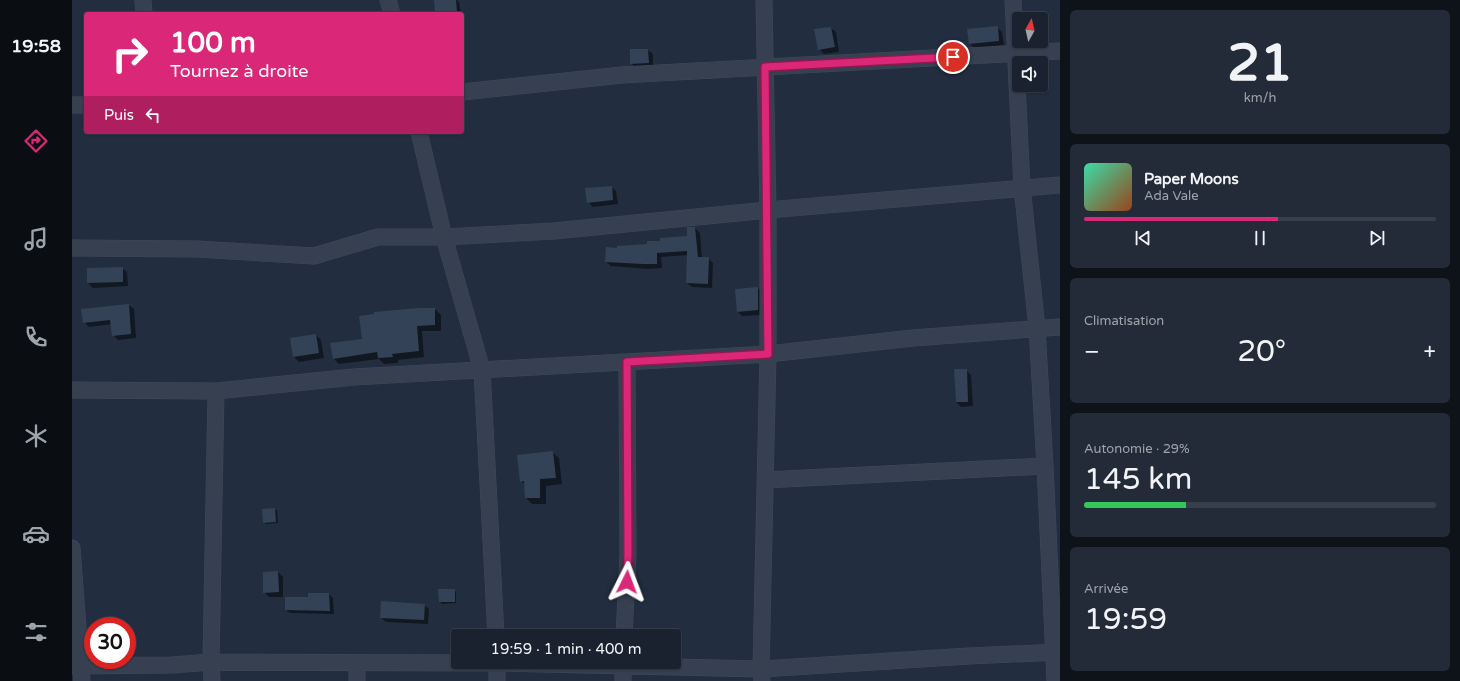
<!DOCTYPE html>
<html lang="fr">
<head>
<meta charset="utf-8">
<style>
  body { margin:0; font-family:"Varela Round",sans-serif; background:#232a38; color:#f1f3f6; height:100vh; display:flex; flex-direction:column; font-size:15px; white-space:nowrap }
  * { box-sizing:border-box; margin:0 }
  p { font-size:13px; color:#9fa4ab }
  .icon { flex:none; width:22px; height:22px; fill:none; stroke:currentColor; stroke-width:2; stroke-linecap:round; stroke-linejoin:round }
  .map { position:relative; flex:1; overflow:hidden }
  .panel { display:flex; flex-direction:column; gap:10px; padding:10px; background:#0e131a; width:400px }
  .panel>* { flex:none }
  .banner { position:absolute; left:12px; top:12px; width:380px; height:122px; border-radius:4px; box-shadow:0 1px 3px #0004,0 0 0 1px #383f4c; background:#db2777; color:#fff; overflow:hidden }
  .needle { width:26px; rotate:8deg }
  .tools { position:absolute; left:940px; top:12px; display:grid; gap:8px }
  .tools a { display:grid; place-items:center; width:36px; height:36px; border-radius:4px; background:#1a2230; box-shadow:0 1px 3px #0004,0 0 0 1px #383f4c; font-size:20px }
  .speed { position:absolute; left:12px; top:617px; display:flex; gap:8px; font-size:20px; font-weight:700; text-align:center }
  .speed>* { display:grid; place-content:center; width:52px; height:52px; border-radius:50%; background:#1a2230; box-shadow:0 1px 3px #0004,0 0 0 1px #383f4c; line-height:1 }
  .speed .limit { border:6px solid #d22; background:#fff; color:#111 }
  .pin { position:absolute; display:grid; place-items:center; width:34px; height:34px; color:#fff; margin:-17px; border:2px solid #fff; border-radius:50%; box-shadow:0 1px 4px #0007 }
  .me { position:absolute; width:44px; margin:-22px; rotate:3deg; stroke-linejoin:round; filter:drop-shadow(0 0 3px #0008) }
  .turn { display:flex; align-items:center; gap:14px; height:84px; padding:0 20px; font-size:18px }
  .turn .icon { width:52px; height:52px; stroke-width:2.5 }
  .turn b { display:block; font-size:28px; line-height:34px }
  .then { display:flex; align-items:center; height:38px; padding:0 20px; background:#0003; gap:8px; font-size:15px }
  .big { font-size:30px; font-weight:600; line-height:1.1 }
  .panel .widget { flex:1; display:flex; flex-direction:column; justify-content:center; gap:6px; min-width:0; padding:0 14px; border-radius:6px; background:#232a38 }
  .panel .dial { align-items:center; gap:0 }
  .dial b { font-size:52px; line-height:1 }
  .song { display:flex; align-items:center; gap:12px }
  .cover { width:48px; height:48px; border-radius:6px; background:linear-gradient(135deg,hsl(160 70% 55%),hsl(20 70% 35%)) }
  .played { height:4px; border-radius:2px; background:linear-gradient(90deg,#db2777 55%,#383f4c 55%) }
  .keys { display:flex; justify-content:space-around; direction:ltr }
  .heat { display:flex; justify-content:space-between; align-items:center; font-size:22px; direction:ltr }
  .charge { height:6px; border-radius:3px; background:linear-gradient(90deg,#34c759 29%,#383f4c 0) }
  .trip { position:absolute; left:379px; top:629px; width:230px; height:40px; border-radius:4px; background:#1a2230; box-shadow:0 1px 3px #0004,0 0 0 1px #383f4c; font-weight:600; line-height:40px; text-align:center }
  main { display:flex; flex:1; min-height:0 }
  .dock { display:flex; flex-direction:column; width:72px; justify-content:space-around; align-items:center; background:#0a0e13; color:#9fa4ab }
  .dock .icon { width:28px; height:28px }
  .dock .active { color:#db2777 }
  .dock b { font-size:18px; color:#f1f3f6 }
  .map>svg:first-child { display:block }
  .shadow { fill:#0007 }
  .building { fill:#334256 }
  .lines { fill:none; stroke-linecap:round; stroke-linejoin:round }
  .minor-casing { stroke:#3f4959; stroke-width:17 }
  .minor { stroke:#364050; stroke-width:16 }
  .route-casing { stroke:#8e194d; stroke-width:10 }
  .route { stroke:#db2777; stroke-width:7 }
</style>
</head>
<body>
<main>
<nav class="dock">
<b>19:58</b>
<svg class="icon active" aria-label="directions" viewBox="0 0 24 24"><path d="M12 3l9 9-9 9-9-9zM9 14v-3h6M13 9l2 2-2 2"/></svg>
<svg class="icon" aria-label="music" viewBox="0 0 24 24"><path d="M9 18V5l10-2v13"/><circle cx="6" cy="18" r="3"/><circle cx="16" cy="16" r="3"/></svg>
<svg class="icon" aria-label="phone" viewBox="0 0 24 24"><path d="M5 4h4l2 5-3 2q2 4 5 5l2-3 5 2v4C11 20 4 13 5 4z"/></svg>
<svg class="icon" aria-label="climate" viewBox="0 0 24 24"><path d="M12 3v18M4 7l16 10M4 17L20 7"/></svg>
<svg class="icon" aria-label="car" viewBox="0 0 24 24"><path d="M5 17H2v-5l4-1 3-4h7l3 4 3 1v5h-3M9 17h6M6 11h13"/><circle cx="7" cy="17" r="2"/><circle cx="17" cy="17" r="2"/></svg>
<svg class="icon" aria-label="filters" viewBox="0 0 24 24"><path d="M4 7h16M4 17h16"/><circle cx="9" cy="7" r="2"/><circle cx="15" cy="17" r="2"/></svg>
</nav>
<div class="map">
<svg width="988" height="681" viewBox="0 0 988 681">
  <rect width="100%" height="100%" fill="#222e40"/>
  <path class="shadow" d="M 363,0 L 385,0 L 387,2 L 389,14 L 364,14 Z
    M 925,27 L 930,32 L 932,45 L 902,48 L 898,44 Z
    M 759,28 L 764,32 L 767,52 L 752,54 L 747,49 Z
    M 576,50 L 581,54 L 581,68 L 564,68 L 559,63 Z
    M 390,63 L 392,65 L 391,77 L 390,76 Z
    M 539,187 L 544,191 L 546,204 L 521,207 L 516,202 Z
    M 623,228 L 628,233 L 630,258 L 636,258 L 641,263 L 640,288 L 620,287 L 615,283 L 616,255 L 589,257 L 590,268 L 576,269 L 539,266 L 534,262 L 546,249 L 576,245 L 616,237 Z
    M 50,268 L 55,272 L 56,286 L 21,288 L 16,283 L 16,269 Z
    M 686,288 L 691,292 L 691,315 L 670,316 L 666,312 L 664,289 Z
    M 57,305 L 62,309 L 64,338 L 46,340 L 41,335 L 40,324 L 17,327 L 12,322 Z
    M 363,309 L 369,315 L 369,331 L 350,331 L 352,357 L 326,360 L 326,363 L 312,364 L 307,359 L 267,364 L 261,358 L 291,340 Z
    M 244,335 L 249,340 L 252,358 L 227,362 L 222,357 L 219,339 Z
    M 894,370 L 899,375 L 901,406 L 889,407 L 884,402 Z
    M 480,452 L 487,458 L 490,484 L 474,486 L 474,504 L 460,504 L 454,498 L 454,485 L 449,481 Z
    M 203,509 L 205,511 L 206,523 L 194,524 L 192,522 Z
    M 206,572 L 211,577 L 211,597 L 197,597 L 192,592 Z
    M 382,590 L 384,592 L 384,603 L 370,604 L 368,602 Z
    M 257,594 L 261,598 L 262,614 L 218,613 L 214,610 L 237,598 Z
    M 352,605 L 357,609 L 356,624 L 314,622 L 309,618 Z"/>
  <path class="building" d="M 362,0 L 384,0 L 385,12 L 363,14 Z
    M 926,26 L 927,41 L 897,44 L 895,29 Z
    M 759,27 L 763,47 L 746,50 L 742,29 Z
    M 558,49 L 576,49 L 577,63 L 558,64 Z
    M 540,186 L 541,200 L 515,203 L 513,188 Z
    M 615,227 L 623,227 L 626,257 L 637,257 L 636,284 L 614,283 L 615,251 L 585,253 L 585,264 L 571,264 L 533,262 L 534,247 L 545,248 L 545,246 L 575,244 L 575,241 L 588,241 L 588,238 L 615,236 Z
    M 51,267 L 51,282 L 15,283 L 15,268 Z
    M 686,287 L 686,310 L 665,312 L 663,289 Z
    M 57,304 L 59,334 L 40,336 L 38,320 L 11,323 L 9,309 Z
    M 347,308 L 363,308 L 363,325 L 345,326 L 347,351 L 320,354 L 321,357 L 306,358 L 305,352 L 261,359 L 258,343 L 290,339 L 287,316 L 302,314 L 302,312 Z
    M 244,334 L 247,353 L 221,357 L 218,338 Z
    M 882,369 L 895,369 L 896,402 L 884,402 Z
    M 481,451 L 484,478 L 468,479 L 468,498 L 453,498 L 452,481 L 448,482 L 445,455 Z
    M 203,508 L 204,522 L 191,523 L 190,509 Z
    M 206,571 L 207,592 L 191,593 L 191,572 Z
    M 366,589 L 383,589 L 383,602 L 367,602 Z
    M 236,593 L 257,593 L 258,611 L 213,610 L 213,597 L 236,597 Z
    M 309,601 L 353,604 L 352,620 L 308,618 Z"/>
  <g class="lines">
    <g class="minor-casing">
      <path id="minor" d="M 71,0 L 72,14
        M 316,0 L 320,14
        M 941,0 L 950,187 L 965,328 L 973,466 L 983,681
        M 390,92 L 550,75 L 988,51
        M 0,105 L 14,105
        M 347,132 L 372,237 L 410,370 L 424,636
        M 0,248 L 125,249 L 242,256 L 306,237 L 372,237 L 482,231 L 696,210 L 988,185
        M 0,390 L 144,391 L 282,377 L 696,354 L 841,338 L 988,327
        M 693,480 L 973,466
        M 0,548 L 10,681
        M 552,636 L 556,554 L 555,362
        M 551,662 L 551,681
        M 285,663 L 285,681
        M 0,666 L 100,665 L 139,662 L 425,663 L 689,669 L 897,656 L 988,652
        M 140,681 L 139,662 L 144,391
        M 425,681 L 425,662
        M 690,681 L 689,669 L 696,354 L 696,210 L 692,0"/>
    </g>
    <use href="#minor" class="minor"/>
  </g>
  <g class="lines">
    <g class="route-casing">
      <path id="route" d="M 555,582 L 556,554 L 555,362 L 696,354 L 693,67 L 881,57"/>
    </g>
    <use href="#route" class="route"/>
  </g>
</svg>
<div class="tools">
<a><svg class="needle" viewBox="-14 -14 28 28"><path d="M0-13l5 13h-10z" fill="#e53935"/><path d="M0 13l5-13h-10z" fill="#9fa4ab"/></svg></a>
<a><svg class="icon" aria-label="sound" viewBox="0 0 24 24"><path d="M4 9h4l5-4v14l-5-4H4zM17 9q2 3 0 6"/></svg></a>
</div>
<div class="speed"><div class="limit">30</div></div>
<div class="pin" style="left:881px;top:57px;background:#d93025"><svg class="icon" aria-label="arrive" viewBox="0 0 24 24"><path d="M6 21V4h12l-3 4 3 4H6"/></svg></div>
<svg class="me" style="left:555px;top:582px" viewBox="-20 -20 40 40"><path d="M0-17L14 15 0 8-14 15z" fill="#db2777" stroke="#fff" stroke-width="4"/></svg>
<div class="trip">19:59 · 1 min · 400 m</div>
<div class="banner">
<div class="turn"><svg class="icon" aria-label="right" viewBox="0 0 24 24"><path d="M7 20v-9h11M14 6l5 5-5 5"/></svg><div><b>100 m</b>Tournez à droite</div></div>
<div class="then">Puis<svg class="icon" aria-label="left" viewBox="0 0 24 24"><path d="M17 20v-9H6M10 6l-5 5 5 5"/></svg></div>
</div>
</div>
<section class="panel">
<div class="widget dial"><b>21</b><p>km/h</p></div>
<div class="widget">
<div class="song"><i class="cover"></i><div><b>Paper Moons</b><p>Ada Vale</p></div></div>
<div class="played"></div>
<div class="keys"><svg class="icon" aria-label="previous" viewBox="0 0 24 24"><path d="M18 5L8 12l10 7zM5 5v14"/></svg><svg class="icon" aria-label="pause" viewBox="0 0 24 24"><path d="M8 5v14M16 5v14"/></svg><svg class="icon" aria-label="next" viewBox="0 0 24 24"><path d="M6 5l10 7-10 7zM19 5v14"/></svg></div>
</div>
<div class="widget"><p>Climatisation</p>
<div class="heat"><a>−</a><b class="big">20°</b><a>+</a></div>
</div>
<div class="widget"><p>Autonomie · 29%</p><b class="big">145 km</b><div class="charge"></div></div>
<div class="widget"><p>Arrivée</p><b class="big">19:59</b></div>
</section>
</main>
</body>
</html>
